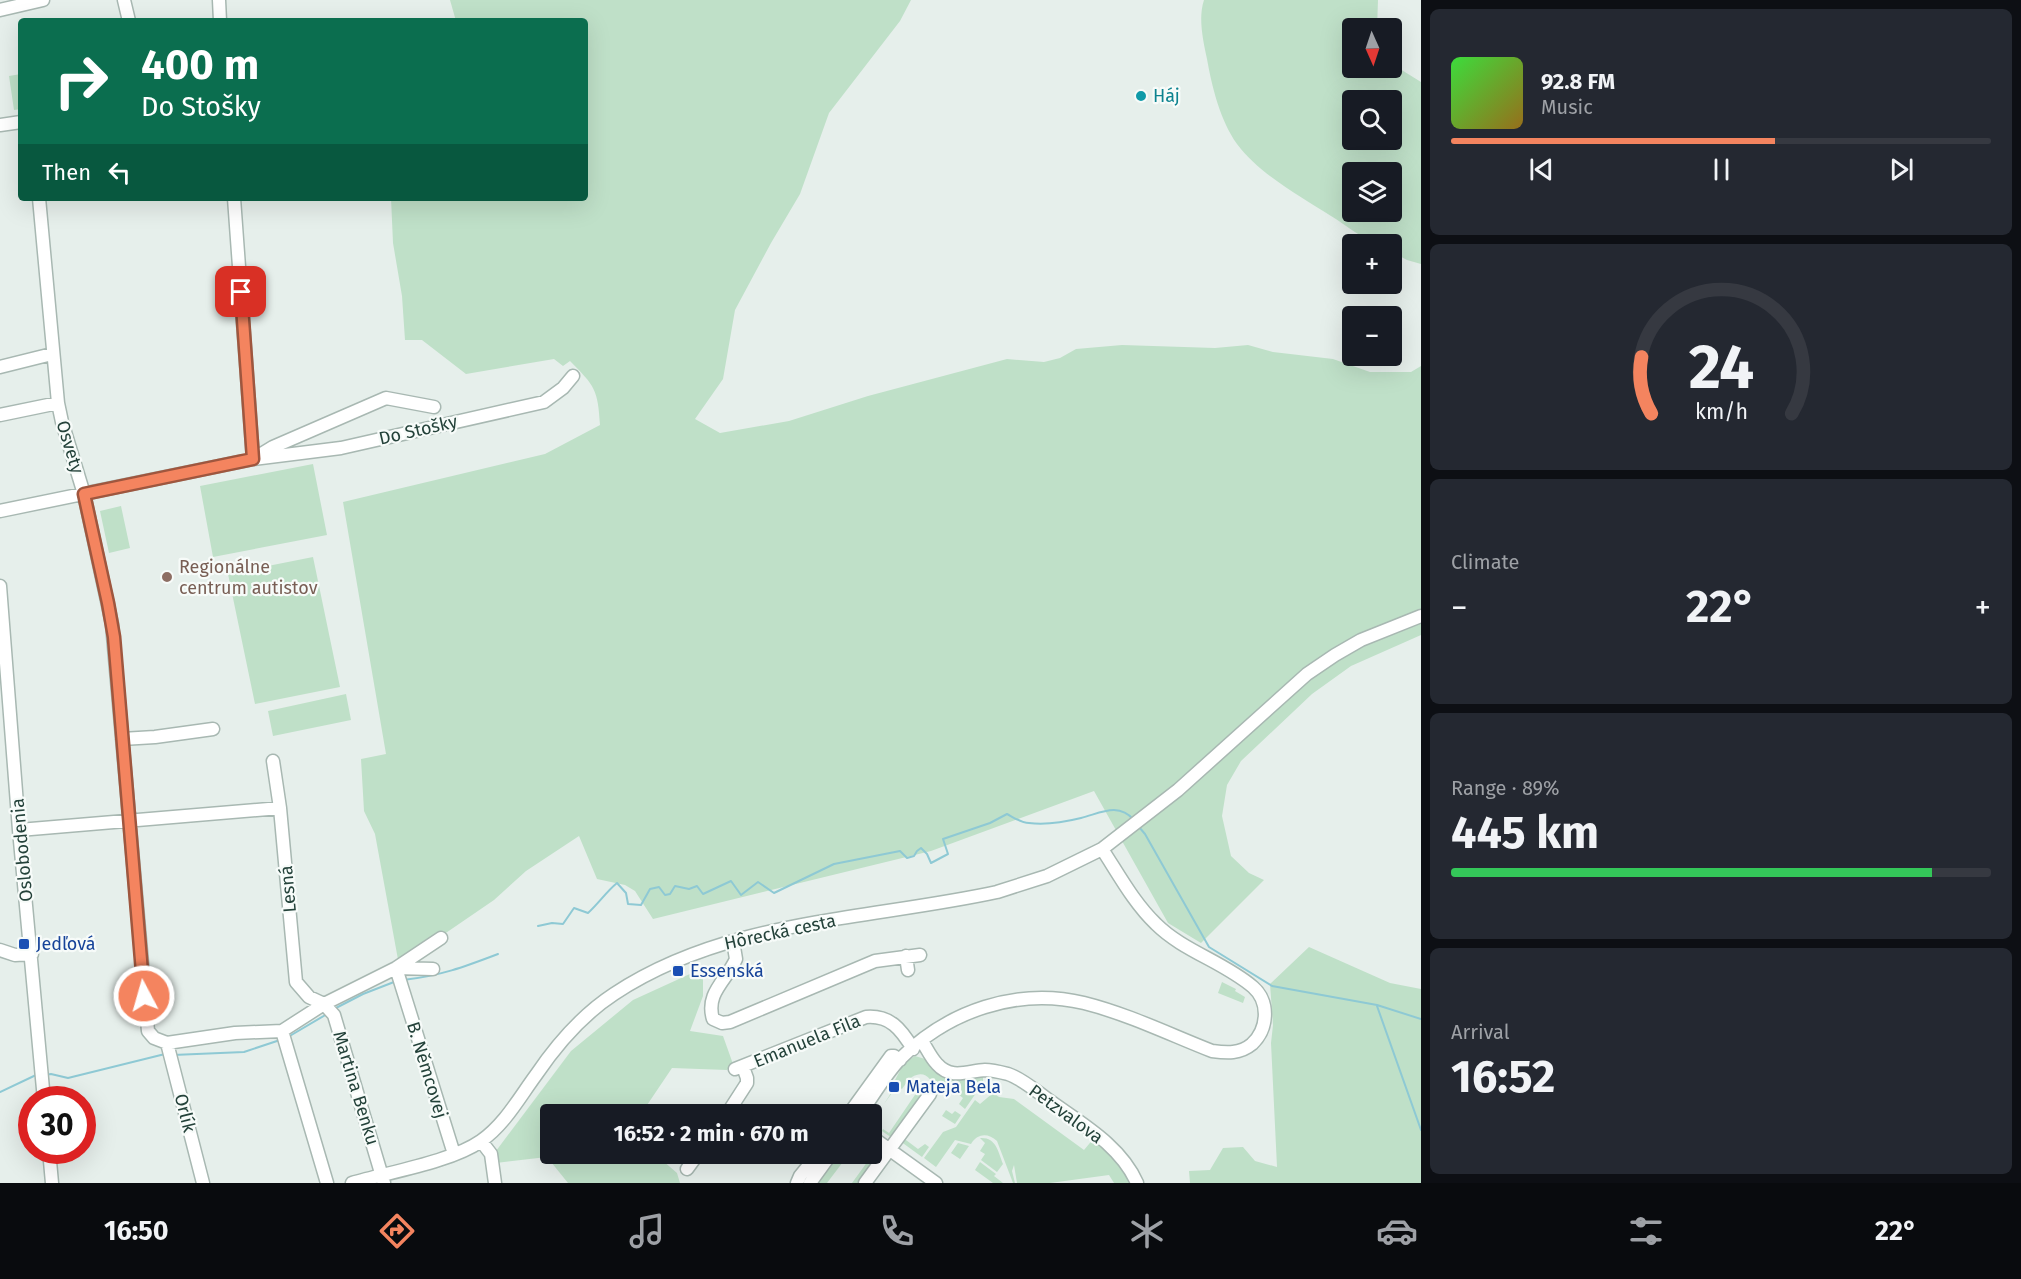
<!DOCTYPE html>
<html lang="en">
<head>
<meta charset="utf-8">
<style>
  body { margin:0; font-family:"Fira Sans",sans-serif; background:#242831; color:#f1f3f6; height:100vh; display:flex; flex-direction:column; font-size:22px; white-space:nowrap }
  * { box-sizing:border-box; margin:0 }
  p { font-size:20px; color:#9ea1a6 }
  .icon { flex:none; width:33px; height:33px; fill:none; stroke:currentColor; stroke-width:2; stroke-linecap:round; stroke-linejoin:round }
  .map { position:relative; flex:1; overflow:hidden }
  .details { display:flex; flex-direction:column; gap:9px; padding:9px; background:#0d0f14; width:600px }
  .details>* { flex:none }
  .top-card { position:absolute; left:18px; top:18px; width:570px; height:183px; border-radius:6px; box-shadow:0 6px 24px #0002; background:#0b6e4f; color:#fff; overflow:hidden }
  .needle { width:39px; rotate:177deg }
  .fabs { position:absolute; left:1342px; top:18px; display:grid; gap:12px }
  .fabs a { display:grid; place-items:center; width:60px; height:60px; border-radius:6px; background:#171b24; box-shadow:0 6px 24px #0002; font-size:30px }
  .speed { position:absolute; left:18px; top:1086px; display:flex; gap:12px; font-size:30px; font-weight:700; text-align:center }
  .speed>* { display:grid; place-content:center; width:78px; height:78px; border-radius:50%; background:#171b24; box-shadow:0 6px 24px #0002; line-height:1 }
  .speed .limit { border:9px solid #d22; background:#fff; color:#111 }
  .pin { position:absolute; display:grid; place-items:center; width:51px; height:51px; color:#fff; margin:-26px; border-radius:12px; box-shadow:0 3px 9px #0006 }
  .me { position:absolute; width:66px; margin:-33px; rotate:354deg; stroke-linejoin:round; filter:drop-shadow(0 0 4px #0008) }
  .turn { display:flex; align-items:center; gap:21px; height:126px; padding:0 24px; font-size:27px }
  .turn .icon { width:78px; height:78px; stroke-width:2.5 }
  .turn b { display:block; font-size:42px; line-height:51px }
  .then { display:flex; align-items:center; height:57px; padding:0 24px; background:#0003; gap:12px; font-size:22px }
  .big { font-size:45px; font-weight:700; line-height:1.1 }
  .details .card { flex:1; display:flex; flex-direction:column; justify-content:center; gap:9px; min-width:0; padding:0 21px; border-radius:9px; background:#242831 }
  .details .dial { align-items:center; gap:0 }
  .dial svg { height:156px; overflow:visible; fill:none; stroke:#363941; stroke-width:7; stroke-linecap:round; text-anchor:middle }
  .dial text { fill:#f1f3f6; stroke:none }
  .song { display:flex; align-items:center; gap:18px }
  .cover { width:72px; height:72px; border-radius:9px; background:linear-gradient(135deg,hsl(120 70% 55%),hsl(40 70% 35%)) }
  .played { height:6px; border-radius:3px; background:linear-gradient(90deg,#f4845f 60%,#363941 60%) }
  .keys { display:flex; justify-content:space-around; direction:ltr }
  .heat { display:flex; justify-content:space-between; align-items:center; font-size:33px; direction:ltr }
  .charge { height:9px; border-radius:4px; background:linear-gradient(90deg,#34c759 89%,#363941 0) }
  .trip { position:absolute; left:540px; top:1104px; width:342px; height:60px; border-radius:6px; background:#171b24; box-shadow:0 6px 24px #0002; font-weight:700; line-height:60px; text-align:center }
  .tabs { display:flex; height:96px; justify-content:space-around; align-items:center; background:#090b0e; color:#9ea1a6 }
  .tabs .icon { width:42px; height:42px }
  .tabs .current { color:#f4845f }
  .tabs b { font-size:27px; color:#f1f3f6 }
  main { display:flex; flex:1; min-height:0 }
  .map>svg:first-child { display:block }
  .green { fill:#bfe0c8; fill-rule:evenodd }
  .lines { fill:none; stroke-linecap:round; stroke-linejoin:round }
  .stream { stroke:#8ec9d4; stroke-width:2 }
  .minor-casing { stroke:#a8b8b2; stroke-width:15 }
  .minor { stroke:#fff; stroke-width:12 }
  .route-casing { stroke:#9f563e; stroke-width:15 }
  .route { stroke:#f4845f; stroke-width:10 }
  .culture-dot { fill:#0f9aa8; stroke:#f7fbf9; stroke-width:2 }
  .education-dot { fill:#8d6e63; stroke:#f7fbf9; stroke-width:2 }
  .transit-dot { fill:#1a4fb4; stroke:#f7fbf9; stroke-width:2 }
  .labels { text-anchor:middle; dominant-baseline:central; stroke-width:4.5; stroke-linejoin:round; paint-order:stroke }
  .culture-label { font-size:18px; fill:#0d838f; stroke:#f7fbf9; text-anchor:start }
  .street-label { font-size:18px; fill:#24423a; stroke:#f7fbf9 }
  .education-label { font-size:18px; fill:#785e54; stroke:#f7fbf9; text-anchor:start }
  .transit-label { font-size:18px; fill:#164399; stroke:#f7fbf9; text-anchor:start }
</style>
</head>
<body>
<main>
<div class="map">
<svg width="1421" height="1183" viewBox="0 0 1421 1183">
  <rect width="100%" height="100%" fill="#e6efeb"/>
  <path class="green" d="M 450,0 L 911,0 L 900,21 L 829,113 L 800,194 L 771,243 L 735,310 L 723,379 L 695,419 L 720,433 L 789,421 L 868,396 L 1007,359 L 1044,362 L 1060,358 L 1076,349 L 1122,345 L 1215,348 L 1248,345 L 1273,352 L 1333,359 L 1370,372 L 1411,372 L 1421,366 L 1421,635 L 1351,666 L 1312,694 L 1241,761 L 1227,785 L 1222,816 L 1231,856 L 1249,873 L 1264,880 L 1201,943 L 1168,923 L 1094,791 L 931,851 L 653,919 L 635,891 L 625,885 L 597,879 L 579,836 L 526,871 L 494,900 L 399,965 L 375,834 L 364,811 L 361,759 L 386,754 L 343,502 L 545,454 L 600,425 C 598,390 595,386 570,361 L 563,366 L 554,359 L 466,374 L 422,340 L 405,340 L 402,296 L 393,243 L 391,198 L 585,198 L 585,21 L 456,21 Z
    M 1204,0 L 1378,0 L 1377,28 L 1353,28 L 1353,68 L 1392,68 L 1392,64 L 1421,82 L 1421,264 L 1407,260 L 1392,252 L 1392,244 C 1388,244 1382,245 1378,244 C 1362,239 1346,225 1331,216 C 1301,197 1259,174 1237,144 C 1220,120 1212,87 1207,59 C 1203,40 1198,18 1204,0 ZM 1353,100 L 1392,100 L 1392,140 L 1353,140 ZM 1353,172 L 1392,172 L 1392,212 L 1353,212 Z
    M 21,74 L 21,109 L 14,110 L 9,76 Z
    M 313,464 L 327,535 L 213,557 L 200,486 Z
    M 121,506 L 130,548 L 109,553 L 100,511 Z
    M 313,557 L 340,687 L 255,704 L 228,574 Z
    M 346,694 L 351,720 L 273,736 L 268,711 Z
    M 1309,947 L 1390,983 L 1421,989 L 1421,1183 L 1190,1183 L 1189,1171 L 1210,1170 L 1223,1148 L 1243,1147 L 1255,1161 L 1277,1167 L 1271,1043 L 1273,1025 L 1270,984 Z
    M 703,968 L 703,996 L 690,1031 L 723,1036 L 733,1064 L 727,1070 L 672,1068 L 641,1114 L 550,1114 L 550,1154 L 655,1154 L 677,1173 L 680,1183 L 568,1183 L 547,1157 L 496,1163 L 493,1155 L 571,1051 L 633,1000 Z
    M 1222,982 L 1236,989 L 1235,991 L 1245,997 L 1243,1003 L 1218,993 Z
    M 915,1056 L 925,1059 L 937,1070 L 983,1073 L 983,1083 L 965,1109 L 959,1104 L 963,1098 L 950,1088 L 932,1095 C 936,1082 926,1068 912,1077 C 908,1080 905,1085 902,1089 L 897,1086 L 884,1104 L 898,1082 L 895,1080 L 904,1063 Z
    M 922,1081 L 926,1083 L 929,1089 L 892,1138 L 882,1131 L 883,1129 L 889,1133 L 921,1086 L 917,1082 Z
    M 993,1093 L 999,1097 L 1014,1099 L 1084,1150 L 1094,1138 L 1109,1151 L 1133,1183 L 1114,1183 L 1109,1175 L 1050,1183 L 1017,1183 L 1014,1165 L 1012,1171 L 1015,1183 L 1013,1183 L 997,1141 C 988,1133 978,1133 971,1144 L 955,1140 L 936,1167 L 924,1158 L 943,1132 L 956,1127 L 975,1100 L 980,1104 Z
    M 946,1110 L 952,1114 L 955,1111 L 961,1115 L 955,1124 L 942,1116 Z
    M 902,1137 L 918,1149 L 925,1144 L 929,1147 L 922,1157 L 900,1141 Z
    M 980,1138 C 996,1137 998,1151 1003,1164 L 997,1172 L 981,1160 L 985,1154 L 980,1151 L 985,1143 Z
    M 958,1143 L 969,1146 L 960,1159 L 951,1153 Z
    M 872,1145 L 876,1145 L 882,1152 L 862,1183 L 852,1183 L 873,1154 Z
    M 838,1154 L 849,1154 L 827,1183 L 817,1183 Z
    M 980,1162 L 996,1174 L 994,1176 L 1003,1183 L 993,1183 L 975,1170 Z"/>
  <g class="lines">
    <path class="stream" d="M 1139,827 L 1145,834 L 1209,947 L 1272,986 L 1377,1005 L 1421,1019
      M 538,926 L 552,923 L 563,924 L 574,908 L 588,913 C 599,903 606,892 617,883 L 626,893 L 628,904 L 641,905 L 650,889 L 659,887 L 665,895 L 670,894 L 675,886 L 689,889 L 697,886 L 703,894 L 731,881 L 741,895 L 758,882 L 774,893 L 834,864 L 900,851 L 907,858 L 914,856 L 917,851 L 921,848 L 927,854 L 931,863 L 948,854 L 943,839 L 990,823 L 1007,814 C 1013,817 1021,823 1029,823 C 1046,825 1065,822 1081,818 C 1101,813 1118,802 1134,820
      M 403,980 C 440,976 464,967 498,954
      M 1377,1006 L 1421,1130
      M 334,1009 L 363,994 L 394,982
      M 288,1037 L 327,1014
      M 173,1055 L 244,1052 L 280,1040
      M 45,1075 L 51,1074 L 68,1078 L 165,1054
      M 0,1092 L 36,1075"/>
    <g class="minor-casing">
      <path id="minor" d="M 124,0 L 129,21
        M 219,0 L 220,21
        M 0,10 L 43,0
        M 0,125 L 21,122
        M 39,198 L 58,403 L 62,422 L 84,494 L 112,624 L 148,1031 L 154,1038 L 167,1043 L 235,1033 L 282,1031 L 324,1004 L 396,968 L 441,938
        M 234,198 L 253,459 L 273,447 L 386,398 L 434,407
        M 0,367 L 52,354
        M 0,415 L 58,403
        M 0,511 L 253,459 L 341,448 L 544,402 L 563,388 L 573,376
        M 0,586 L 19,830 L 44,1100
        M 122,739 L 155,737 L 213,729
        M 273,761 L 280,808 L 296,982 L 309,997 L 324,1004 L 334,1015 L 384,1183
        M 19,830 L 280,808
        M 733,941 L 736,959 C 727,980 705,993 713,1019 L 722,1023 L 730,1022 L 875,961 L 920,955
        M 0,950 L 15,955 L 32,954
        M 906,956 L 908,970
        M 433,969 L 396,968 L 454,1154
        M 282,1031 L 327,1183
        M 922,1041 C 927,1049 931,1058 937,1064 C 951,1080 968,1071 985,1070 C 992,1070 1000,1072 1008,1074 C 1023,1079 1037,1092 1050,1101 C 1082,1124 1121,1146 1137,1183
        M 167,1043 L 203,1183
        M 735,1069 L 866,1017 C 890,1015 901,1029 913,1049
        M 727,1114 L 747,1083 L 747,1078 L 743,1067
        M 849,1114 L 891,1056 L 894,1056 L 900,1060
        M 860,1114 C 873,1096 885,1075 900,1059 C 948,1011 1017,987 1084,1003 C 1128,1014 1171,1035 1212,1051 C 1227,1053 1240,1054 1252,1044 C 1268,1029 1270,1002 1253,987 C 1224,962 1183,951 1156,924 C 1134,903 1119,875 1102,849
        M 872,1137 L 936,1183
        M 481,1141 L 491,1154 L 495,1183
        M 49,1150 L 52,1183
        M 687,1169 L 698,1154
        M 352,1183 C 389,1172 451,1162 481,1141 C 505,1124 519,1098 536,1075 C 557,1044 582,1015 614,994 C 727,919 868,920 997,892 L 1047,876 L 1102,849 L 1178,790 L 1307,674 L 1335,655 L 1361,640 L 1421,616
        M 797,1183 L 800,1176 L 818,1154
        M 810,1183 L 831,1154
        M 865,1183 L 930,1094"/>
    </g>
    <use href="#minor" class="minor"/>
  </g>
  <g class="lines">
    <g class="route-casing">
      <path id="route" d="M 144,996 L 114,637 L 108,603 L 84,494 L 253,459 L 241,292"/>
    </g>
    <use href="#route" class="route"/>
  </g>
  <circle class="culture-dot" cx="1141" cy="96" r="6"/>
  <circle class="education-dot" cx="167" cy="577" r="6"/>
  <g class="transit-dot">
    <rect x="18" y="938" width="12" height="12" rx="3"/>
    <rect x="672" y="965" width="12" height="12" rx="3"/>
    <rect x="888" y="1081" width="12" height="12" rx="3"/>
  </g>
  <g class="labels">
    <g class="culture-label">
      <text x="1153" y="96">Háj</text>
    </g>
    <g class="street-label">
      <text transform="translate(418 430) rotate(-13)">Do Stošky</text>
      <text transform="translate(70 447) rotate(73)">Osvety</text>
      <text transform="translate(22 850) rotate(-95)">Oslobodenia</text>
      <text transform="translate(288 889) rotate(-95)">Lesná</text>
      <text transform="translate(780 932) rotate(-12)">Hôrecká cesta</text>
      <text transform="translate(807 1041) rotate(-22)">Emanuela Fila</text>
      <text transform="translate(427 1070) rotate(73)">B. Němcovej</text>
      <text transform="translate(356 1088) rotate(73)">Martina Benku</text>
      <text transform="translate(185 1113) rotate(76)">Orlík</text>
      <text transform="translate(1066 1114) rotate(36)">Petzvalova</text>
    </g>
    <g class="education-label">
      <text x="179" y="567">Regionálne<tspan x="179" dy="21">centrum autistov</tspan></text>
    </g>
    <g class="transit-label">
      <text x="36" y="944">Jedľová</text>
      <text x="690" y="971">Essenská</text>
      <text x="906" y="1087">Mateja Bela</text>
    </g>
  </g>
</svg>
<div class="fabs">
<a><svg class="needle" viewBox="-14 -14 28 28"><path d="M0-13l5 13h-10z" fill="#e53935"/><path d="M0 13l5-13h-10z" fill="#9ea1a6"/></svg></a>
<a><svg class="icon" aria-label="search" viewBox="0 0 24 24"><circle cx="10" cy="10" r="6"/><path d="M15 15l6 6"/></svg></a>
<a><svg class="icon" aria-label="layers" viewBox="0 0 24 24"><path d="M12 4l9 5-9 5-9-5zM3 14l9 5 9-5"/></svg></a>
<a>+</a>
<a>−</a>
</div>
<div class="speed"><div class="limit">30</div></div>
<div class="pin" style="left:241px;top:292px;background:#d93025"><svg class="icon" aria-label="arrive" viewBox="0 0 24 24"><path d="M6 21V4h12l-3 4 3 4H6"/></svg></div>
<svg class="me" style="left:144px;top:996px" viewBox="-20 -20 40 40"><circle r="17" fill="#f4845f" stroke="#fff" stroke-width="3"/><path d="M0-11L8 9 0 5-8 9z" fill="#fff"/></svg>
<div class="trip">16:52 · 2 min · 670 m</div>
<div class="top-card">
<div class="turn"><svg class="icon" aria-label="right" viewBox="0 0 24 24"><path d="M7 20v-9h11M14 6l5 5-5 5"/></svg><div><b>400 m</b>Do Stošky</div></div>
<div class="then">Then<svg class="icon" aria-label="left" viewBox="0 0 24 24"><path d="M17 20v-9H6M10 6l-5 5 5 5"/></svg></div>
</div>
</div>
<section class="details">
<div class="card">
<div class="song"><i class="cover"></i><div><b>92.8 FM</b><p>Music</p></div></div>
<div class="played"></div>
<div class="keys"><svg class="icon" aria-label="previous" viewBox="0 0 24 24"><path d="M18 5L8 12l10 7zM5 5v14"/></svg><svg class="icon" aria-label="pause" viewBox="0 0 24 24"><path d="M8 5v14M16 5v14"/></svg><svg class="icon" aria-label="next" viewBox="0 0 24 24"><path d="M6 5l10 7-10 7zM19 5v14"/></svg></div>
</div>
<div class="card dial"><svg viewBox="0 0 100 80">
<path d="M14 69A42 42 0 1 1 86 69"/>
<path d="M14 69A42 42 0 0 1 9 40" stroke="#f4845f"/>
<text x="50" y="56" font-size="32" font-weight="700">24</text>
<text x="50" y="72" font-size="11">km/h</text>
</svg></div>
<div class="card"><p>Climate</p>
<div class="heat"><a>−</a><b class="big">22°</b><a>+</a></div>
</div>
<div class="card"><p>Range · 89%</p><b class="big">445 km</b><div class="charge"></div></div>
<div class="card"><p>Arrival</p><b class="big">16:52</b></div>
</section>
</main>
<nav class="tabs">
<b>16:50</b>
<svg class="icon current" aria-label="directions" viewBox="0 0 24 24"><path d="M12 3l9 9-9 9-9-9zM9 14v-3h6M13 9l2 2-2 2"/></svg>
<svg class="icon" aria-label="music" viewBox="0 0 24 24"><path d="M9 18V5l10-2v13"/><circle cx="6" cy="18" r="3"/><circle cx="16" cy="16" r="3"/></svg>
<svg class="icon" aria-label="phone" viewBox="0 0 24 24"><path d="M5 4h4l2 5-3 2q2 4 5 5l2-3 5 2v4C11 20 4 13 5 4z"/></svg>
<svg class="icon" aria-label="climate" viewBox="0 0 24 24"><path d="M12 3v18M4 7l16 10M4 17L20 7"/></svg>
<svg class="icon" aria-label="car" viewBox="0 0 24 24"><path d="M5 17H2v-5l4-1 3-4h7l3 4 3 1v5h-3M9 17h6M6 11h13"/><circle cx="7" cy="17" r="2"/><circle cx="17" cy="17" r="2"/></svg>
<svg class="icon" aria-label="filters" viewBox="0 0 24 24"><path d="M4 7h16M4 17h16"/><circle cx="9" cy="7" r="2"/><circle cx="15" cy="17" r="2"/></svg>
<b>22°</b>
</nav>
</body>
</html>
